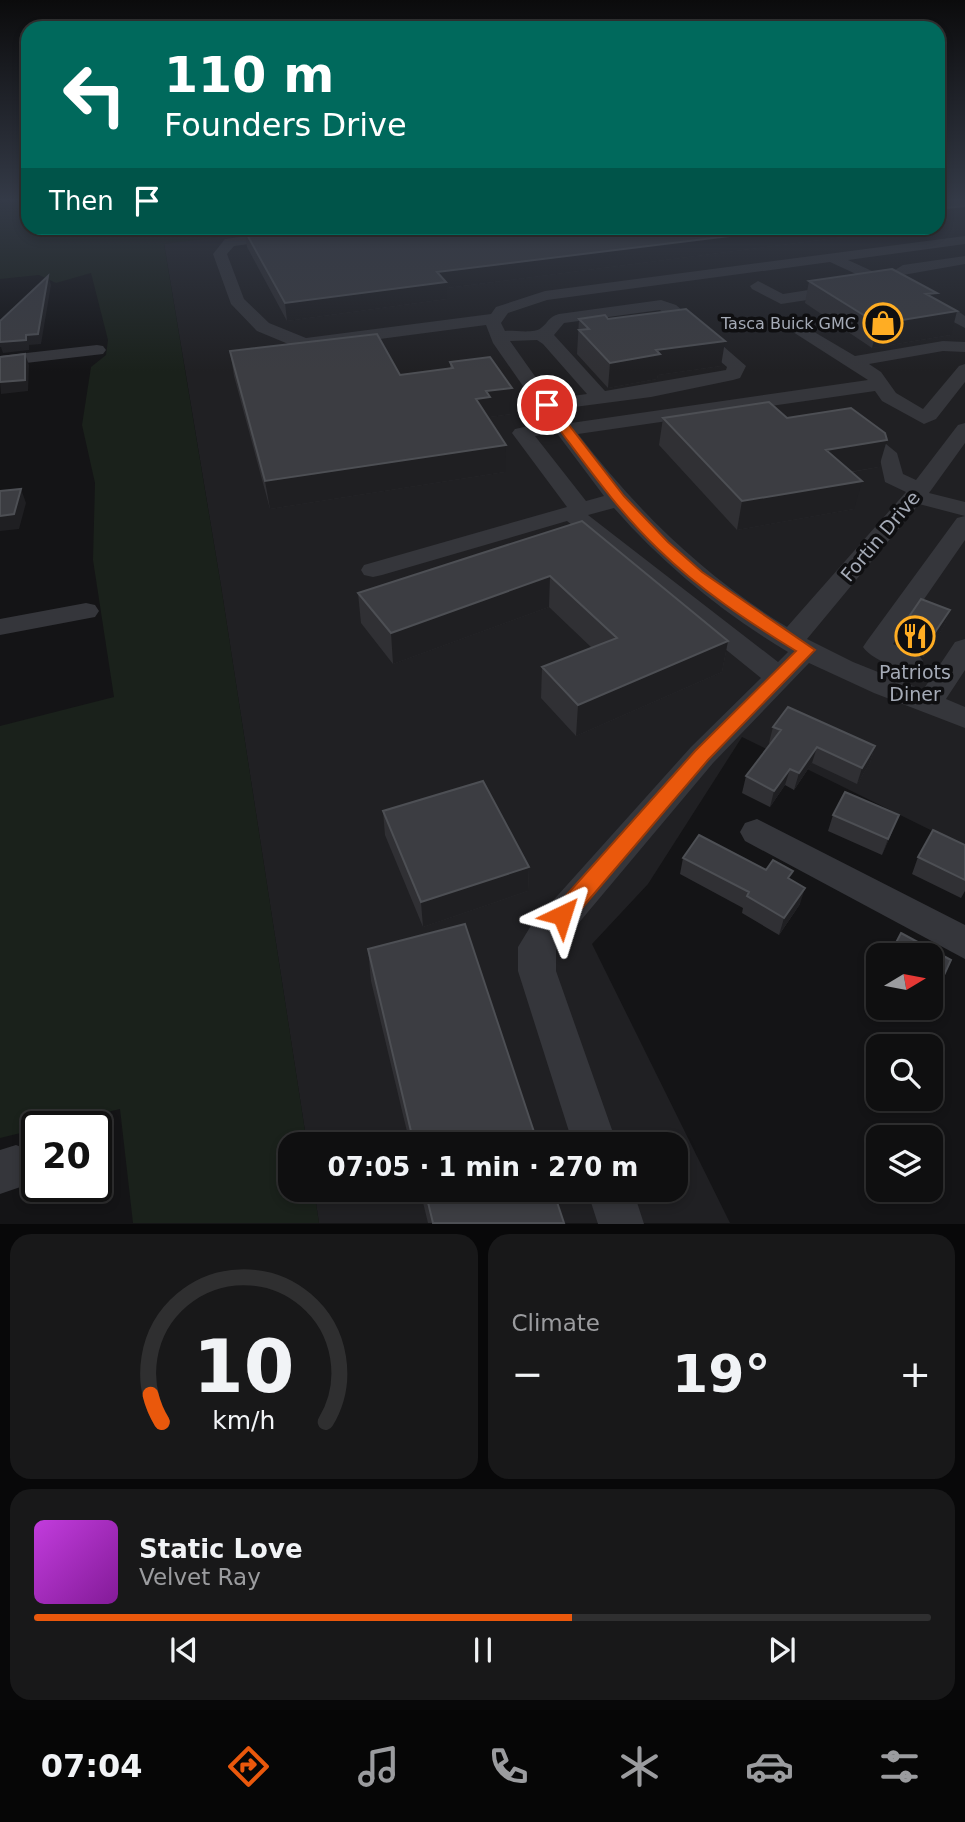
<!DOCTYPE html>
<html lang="en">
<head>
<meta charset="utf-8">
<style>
  body { margin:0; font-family:"DejaVu Sans",sans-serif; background:#181819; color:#f1f3f6; height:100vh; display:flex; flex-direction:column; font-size:26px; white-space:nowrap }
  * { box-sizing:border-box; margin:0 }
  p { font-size:23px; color:#9b9c9f }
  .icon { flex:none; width:38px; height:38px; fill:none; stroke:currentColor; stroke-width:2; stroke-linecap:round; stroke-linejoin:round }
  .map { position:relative; height:1224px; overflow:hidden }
  .drawer { display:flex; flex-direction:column; gap:10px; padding:10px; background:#080809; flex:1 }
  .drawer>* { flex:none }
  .guide { position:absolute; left:21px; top:21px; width:924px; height:214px; border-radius:21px; box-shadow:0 4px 10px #0003,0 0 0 2px #2f2f30; background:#00695c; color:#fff; overflow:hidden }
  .needle { width:46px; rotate:80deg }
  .fabs { position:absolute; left:866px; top:943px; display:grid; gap:14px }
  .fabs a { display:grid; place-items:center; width:77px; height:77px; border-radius:14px; background:#0f0f10; box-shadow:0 4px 10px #0003,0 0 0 2px #2f2f30; font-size:35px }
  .speed { position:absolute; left:21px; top:1111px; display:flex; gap:14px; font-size:35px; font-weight:700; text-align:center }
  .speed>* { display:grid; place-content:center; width:91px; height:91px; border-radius:50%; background:#0f0f10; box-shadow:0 4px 10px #0003,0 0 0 2px #2f2f30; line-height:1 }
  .speed .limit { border:4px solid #111; border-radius:10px; background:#fff; color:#111 }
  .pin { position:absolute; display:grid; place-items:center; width:60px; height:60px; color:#fff; margin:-30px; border:4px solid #fff; border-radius:50%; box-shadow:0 2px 7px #0007 }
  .me { position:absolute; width:77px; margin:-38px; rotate:41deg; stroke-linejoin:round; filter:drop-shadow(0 0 5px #0008) }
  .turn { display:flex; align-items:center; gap:24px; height:147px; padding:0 28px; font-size:32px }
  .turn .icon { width:91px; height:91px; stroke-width:2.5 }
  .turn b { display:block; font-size:49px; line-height:60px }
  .then { display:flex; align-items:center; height:66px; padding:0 28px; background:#0003; gap:14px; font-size:26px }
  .big { font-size:52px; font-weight:700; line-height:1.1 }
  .drawer .card { flex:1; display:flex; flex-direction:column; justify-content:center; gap:10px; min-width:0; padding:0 24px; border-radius:21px; background:#181819 }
  .drawer .dial { align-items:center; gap:0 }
  .dial svg { height:182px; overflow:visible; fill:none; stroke:#2f2f30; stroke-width:7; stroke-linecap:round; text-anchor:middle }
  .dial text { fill:#f1f3f6; stroke:none }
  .song { display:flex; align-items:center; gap:21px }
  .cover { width:84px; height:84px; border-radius:10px; background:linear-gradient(135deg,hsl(290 70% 55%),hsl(290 70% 35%)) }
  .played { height:7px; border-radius:4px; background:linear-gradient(90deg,#ea580c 60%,#2f2f30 60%) }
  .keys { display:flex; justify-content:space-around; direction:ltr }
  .heat { display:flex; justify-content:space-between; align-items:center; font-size:38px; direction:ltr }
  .drawer .tiles { flex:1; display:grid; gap:10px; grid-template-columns:1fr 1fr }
  .card:last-child { grid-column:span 2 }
  .trip { position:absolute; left:278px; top:1132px; width:410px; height:70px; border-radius:21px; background:#0f0f10; box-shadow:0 4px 10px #0003,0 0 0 2px #2f2f30; font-weight:700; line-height:70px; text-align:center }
  .menu { display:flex; height:112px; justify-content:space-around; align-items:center; background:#060606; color:#9b9c9f }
  .menu .icon { width:49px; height:49px }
  .menu .current { color:#ea580c }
  .menu b { font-size:32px; color:#f1f3f6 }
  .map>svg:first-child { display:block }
  .built { fill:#202023 }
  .green { fill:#1a211b }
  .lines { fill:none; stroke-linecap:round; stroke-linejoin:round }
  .minor { fill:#35363b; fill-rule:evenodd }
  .wall { fill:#303034 }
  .shaded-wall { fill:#1f1f22 }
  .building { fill:#3c3d42; stroke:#4d4f54; stroke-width:2 }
  .route { fill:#ea580c; stroke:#983908; stroke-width:2 }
  .labels { text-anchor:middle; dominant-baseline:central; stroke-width:7; stroke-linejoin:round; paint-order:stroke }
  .far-poi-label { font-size:16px; fill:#a5abb7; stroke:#0f0f11; text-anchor:end }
  .street-label { font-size:19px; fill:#a5abb7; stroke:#0f0f11 }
  .poi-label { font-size:19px; fill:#a5abb7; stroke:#0f0f11 }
</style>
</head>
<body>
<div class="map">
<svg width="965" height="1224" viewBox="0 0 965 1224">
  <rect width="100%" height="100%" fill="#141416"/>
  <path class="built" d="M 938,199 L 965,199 L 965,847 L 742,737 L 648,884 L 592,944 L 730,1223 L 319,1223 L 314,1190 L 676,1190 L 676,1144 L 307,1144 L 221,586 L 164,243 L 295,228 L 938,228 Z"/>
  <path class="green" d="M 28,202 L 28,228 L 295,228 L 164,244 L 221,586 L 307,1144 L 290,1144 L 290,1190 L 314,1190 L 319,1223 L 133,1223 L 120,1109 L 0,1138 L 0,726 L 114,697 L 93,560 L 95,483 L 82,425 L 91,367 L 106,355 L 108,340 L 91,273 L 56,283 L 39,275 L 0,279 L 0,204 Z"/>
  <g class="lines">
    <path class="minor" d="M 311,228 L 347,228 L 340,232 L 234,246 L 227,254 L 244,299 L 269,323 L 306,338 L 491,314 L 496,307 L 545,291 L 965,236 L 965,244 L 848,260 L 955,309 L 965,316 L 965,328 L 910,299 L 830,262 L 547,300 L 508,313 L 501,323 L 505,331 C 514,330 534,334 541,328 C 548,323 548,317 559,314 L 661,300 L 676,305 L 746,366 L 740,378 L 733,380 L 651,397 L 559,409 L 571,423 L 868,380 L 793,332 L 790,328 L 793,324 L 799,323 L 855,356 L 943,341 L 965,342 L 965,352 L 943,351 L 869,364 L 881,372 L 896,393 L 923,409 L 959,366 L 965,364 L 965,382 L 936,419 L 924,424 L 882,401 L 875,391 L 578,434 C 637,511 704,576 787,627 L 906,492 L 885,482 L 880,459 L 850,434 L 847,430 L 850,426 L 864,426 L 897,453 L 903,474 L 916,480 L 958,425 L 965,423 L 965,443 L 929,493 L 965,502 L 965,516 L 919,504 L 807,639 L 853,662 L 923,690 L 955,642 L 965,639 L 965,670 L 946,699 L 965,707 L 965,728 L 874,693 L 809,663 L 713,763 L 556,950 L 556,971 L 617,1144 L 573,1144 L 518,971 L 518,947 L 532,924 L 691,747 L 761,678 L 567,521 L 382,575 L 373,577 L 364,575 L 361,570 L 364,565 L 567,507 L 512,433 L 515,429 L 548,422 L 493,343 L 486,325 L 304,349 L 298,348 L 257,331 L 231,304 L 213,254 L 225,239 ZM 660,310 L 727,367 L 726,370 L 605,391 L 554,335 L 564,323 ZM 537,340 L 543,344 L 587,394 L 551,399 L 510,341 ZM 556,432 L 604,496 L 586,501 L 535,436 ZM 614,508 C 664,565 723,613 788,652 L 778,662 L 588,515 Z
      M 965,256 L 965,264 L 903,275 L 895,270 L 903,265 Z
      M 758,281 L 783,294 L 840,285 L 848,290 L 840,295 L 781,304 L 752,289 L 750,286 Z
      M 97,345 L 103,346 L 106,350 L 103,354 L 0,366 L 0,356 Z
      M 965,516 L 965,540 L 893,644 L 919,655 L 923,661 L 919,667 C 903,672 873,661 863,647 L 867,641 L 957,518 Z
      M 86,603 L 95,605 L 99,611 L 95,617 L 0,635 L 0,619 Z
      M 757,819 L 965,925 L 965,959 L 745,841 L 740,832 L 745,823 Z
      M 16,1145 L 32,1151 L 37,1170 L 32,1183 L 0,1194 L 0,1150 Z
      M 587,1190 L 633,1190 L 644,1224 L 598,1224 Z"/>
  </g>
  <path class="wall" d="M 271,228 L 914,228 L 447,288 L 447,299 L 287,321 L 247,247 L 245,231 Z
    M 809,281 L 937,293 L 935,299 L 951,335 L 872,348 L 805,303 Z
    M 579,319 L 608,319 L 721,366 L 658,375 L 657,379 L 608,388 L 577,354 Z
    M 230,351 L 400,375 L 450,368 L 450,362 L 512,388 L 512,414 L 490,417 L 490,421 L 505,472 L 270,509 L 234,376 Z
    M 663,418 L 787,418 L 879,467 L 852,472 L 854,509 L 737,530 L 659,445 Z
    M 582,521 L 728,641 L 722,672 L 576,736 L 541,698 L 542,667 L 592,648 L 549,607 L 393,664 L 361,623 L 358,593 Z
    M 950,610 L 944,626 L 924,657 L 920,653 L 897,643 L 902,627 Z
    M 773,727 L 875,746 L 870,763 L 857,784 L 812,763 L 794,790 L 785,785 L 770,807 L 742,793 L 746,776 L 771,744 L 769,743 Z
    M 383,811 L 529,867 L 528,891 L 423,927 L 385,835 Z
    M 833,815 L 892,832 L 882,855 L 828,831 Z
    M 965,845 L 965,891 L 961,898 L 912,874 L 918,857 Z
    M 683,858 L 766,870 L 791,880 L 800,904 L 779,935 L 742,913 L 743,908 L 680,874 Z
    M 368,949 L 538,1144 L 410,1144 L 371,981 Z
    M 878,976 L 878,997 L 871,993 Z
    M 898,1008 L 929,1008 L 922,1022 Z
    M 420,1190 L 553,1190 L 564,1223 L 428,1223 Z"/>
  <path class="shaded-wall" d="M 965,206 L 965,221 L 938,224 L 938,209 Z
    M 794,228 L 914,228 L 447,288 L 447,299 L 287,321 L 285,303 L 437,272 Z
    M 48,276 L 51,285 L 41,344 L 29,345 L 29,350 L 3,353 L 1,347 L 0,347 L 0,336 L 26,335 Z
    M 937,293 L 931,315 L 957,311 L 951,335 L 872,348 L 878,324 L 926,294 Z
    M 725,341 L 721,366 L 658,375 L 657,379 L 608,388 L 610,363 L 656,350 Z
    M 25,354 L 29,365 L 28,391 L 1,394 L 0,382 Z
    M 512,388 L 512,414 L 490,417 L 490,424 L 476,399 L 486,391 Z
    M 887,440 L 879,467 L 820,477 L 826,450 Z
    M 506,445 L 505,472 L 270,509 L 265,481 Z
    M 862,481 L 854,509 L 737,530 L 742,501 Z
    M 21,489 L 26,503 L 19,529 L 0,531 L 0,516 Z
    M 550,576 L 549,607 L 393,664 L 391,633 Z
    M 950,610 L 944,626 L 924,657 L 929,641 Z
    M 728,641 L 722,672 L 576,736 L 578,705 Z
    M 875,746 L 870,763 L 857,784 L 862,768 Z
    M 817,747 L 812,763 L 794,790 L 799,773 Z
    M 790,769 L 785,785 L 770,807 L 774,791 Z
    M 899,815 L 892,832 L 882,855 L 888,839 Z
    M 529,867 L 528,891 L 423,927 L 421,902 Z
    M 805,888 L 800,904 L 779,935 L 784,918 Z"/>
  <path class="building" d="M 938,199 L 965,199 L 965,206 L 938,209 Z
    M 271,228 L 794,228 L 437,272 L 446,282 L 285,303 L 245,231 Z
    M 892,269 L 937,293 L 926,294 L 957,311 L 878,324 L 809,281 Z
    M 48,276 L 38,334 L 26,335 L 26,340 L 0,342 L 0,321 Z
    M 686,309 L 725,341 L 656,350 L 660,354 L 610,363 L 579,330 L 589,329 L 579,319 L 605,315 L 608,319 Z
    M 377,334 L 400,375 L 453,368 L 450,362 L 490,357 L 512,388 L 486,391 L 490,397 L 476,399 L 506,445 L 265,481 L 230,351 Z
    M 25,354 L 25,380 L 0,382 L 0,357 Z
    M 769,402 L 787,418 L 851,408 L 885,433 L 887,440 L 826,450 L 862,481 L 742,501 L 663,418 Z
    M 21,489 L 14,514 L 0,516 L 0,491 Z
    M 582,521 L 728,641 L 578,705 L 542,667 L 617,638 L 550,576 L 391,633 L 358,593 Z
    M 921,599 L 950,610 L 929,641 L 926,637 L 902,627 Z
    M 788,707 L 875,746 L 862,768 L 817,747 L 799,773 L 790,769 L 774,791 L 746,776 L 781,730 L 773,727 Z
    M 483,781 L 529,867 L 421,902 L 383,811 Z
    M 845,792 L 899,815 L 888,839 L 833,815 Z
    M 933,830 L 965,845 L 965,880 L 918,857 Z
    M 699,835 L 766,870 L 773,860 L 793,871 L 788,878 L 805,888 L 784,918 L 747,896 L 749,892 L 683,858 Z
    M 465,924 L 538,1144 L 414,1144 L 368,949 Z
    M 901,933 L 951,960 L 931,1003 L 931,956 L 889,956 Z
    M 425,1190 L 553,1190 L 564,1223 L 433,1223 Z"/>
  <linearGradient id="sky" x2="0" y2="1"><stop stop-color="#0b0b0c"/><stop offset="0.54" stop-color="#343a47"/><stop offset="1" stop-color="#343a47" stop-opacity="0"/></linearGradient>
  <rect width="965" height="371" fill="url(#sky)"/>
  <path class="route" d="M 543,403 L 552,403 L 624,496 L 668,542 L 702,572 L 815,650 L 708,760 L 570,922 L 562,924 L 554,922 L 551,915 L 554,909 L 695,751 L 796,651 C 747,621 699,589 658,549 C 614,507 580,456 543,408 Z"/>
  <defs>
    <g id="shop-ring" transform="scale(2.0125)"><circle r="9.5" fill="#0f0f11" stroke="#ffad23" stroke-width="1.5"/><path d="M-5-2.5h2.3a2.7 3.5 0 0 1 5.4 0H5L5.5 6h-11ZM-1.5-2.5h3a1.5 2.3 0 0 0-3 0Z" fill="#ffad23"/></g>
    <g id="restaurant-ring" transform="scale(2.0125)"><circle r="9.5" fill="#0f0f11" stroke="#ffad23" stroke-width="1.5"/><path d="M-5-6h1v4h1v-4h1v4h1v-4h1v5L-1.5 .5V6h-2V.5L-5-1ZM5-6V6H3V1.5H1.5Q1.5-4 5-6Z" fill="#ffad23"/></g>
  </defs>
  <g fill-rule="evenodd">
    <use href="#shop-ring" x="883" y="323"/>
    <use href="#restaurant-ring" x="915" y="636"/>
  </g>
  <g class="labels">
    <g class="far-poi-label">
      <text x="856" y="323">Tasca Buick GMC</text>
    </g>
    <g class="street-label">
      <text transform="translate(880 536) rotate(-50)">Fortin Drive</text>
    </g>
    <g class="poi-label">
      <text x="915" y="672">Patriots<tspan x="915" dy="22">Diner</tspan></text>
    </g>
  </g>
</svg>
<div class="fabs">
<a><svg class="needle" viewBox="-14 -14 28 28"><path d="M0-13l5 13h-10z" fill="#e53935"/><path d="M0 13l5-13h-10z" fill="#9b9c9f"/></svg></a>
<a><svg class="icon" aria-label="search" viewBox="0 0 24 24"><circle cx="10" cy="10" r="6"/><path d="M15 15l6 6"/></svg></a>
<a><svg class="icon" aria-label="layers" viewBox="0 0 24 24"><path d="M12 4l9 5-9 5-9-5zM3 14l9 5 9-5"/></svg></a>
</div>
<div class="speed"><div class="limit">20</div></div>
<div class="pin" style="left:547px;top:405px;background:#d93025"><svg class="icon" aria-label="arrive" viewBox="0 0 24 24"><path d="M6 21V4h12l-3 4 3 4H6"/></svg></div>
<svg class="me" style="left:562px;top:915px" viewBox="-20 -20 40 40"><path d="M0-17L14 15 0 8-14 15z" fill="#ea580c" stroke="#fff" stroke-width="4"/></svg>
<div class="trip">07:05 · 1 min · 270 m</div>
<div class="guide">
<div class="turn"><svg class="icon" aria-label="left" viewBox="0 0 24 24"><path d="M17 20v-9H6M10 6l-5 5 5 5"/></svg><div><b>110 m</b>Founders Drive</div></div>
<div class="then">Then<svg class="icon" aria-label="arrive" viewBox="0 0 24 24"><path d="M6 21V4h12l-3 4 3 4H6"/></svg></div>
</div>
</div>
<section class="drawer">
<div class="tiles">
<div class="card dial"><svg viewBox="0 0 100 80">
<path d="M14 69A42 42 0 1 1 86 69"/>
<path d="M14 69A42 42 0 0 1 9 57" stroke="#ea580c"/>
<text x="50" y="56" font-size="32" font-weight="700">10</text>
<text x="50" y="72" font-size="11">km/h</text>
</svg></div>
<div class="card"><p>Climate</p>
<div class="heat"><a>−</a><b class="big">19°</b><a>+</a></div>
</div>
<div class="card">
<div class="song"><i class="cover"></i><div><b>Static Love</b><p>Velvet Ray</p></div></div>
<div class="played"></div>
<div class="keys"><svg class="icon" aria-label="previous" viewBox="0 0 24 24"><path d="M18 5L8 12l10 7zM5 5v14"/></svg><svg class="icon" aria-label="pause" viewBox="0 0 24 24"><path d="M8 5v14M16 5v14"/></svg><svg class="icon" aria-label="next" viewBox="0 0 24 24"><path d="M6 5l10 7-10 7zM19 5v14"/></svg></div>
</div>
</div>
</section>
<nav class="menu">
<b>07:04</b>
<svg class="icon current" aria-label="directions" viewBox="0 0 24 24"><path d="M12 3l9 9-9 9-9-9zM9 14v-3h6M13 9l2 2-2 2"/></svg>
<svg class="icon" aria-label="music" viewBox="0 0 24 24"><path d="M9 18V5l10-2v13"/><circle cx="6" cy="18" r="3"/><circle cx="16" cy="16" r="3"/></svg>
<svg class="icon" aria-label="phone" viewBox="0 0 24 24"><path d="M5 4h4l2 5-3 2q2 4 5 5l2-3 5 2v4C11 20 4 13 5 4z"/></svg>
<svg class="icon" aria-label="climate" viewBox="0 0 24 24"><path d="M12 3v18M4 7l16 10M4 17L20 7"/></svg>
<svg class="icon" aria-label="car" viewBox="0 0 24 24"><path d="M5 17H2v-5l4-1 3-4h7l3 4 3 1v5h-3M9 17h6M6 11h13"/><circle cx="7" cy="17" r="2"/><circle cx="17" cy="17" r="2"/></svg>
<svg class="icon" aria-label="filters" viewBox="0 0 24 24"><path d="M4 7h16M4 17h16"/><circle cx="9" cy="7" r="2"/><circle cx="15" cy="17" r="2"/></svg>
</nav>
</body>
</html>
